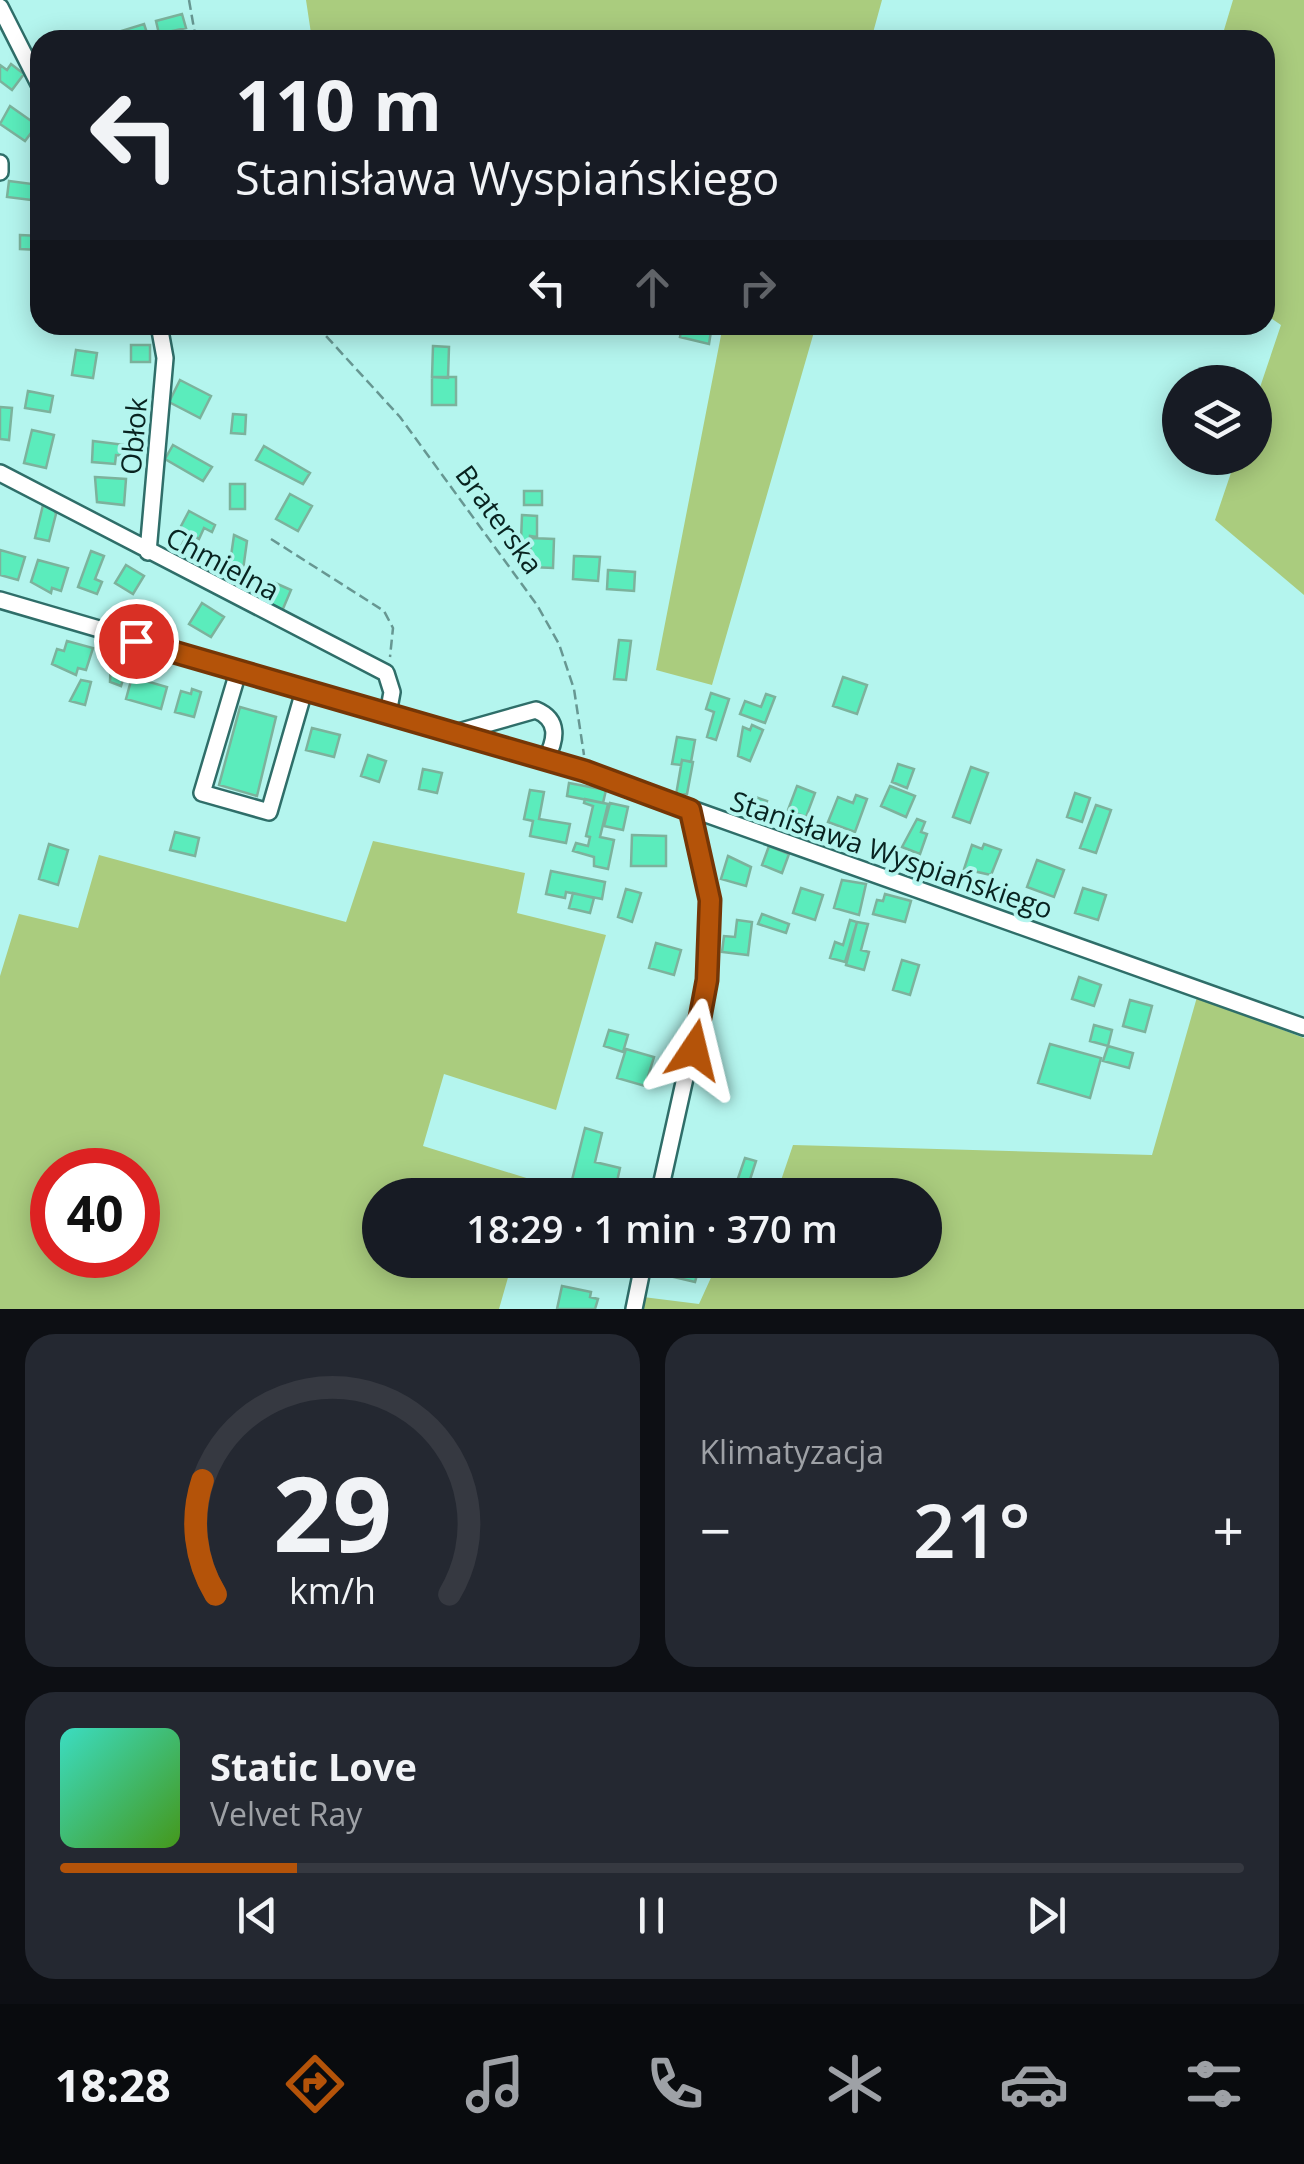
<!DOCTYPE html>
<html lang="pl">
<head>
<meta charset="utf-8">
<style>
  body { margin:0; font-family:"Open Sans",sans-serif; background:#242831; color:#f1f3f6; height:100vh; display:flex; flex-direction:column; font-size:38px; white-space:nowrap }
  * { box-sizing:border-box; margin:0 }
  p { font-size:32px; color:#9ea1a6 }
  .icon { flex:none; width:55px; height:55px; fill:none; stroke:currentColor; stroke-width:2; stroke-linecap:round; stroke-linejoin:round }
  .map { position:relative; height:1309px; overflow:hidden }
  .details { display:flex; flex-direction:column; gap:25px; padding:25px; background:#0d0f14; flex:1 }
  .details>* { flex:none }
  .hud { position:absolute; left:30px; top:30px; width:1245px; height:305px; border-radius:30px; box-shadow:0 5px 25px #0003; background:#171b24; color:#f1f3f6; overflow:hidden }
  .controls { position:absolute; left:1162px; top:365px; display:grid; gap:20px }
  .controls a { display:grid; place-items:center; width:110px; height:110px; border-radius:50%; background:#171b24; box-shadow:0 5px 25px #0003; font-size:50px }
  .speed { position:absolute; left:30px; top:1148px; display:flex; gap:20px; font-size:50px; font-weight:700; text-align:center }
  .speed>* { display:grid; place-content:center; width:130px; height:130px; border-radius:50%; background:#171b24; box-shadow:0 5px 25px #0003; line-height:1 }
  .speed .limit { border:15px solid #d22; background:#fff; color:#111 }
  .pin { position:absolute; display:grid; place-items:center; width:85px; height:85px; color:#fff; margin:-42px; border:5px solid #fff; border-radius:50%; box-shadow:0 2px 10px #0007 }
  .me { position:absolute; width:110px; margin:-55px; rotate:10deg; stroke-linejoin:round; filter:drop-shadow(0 0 8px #0008) }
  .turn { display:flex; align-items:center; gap:35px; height:210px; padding:0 40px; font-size:45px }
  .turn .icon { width:130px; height:130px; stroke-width:2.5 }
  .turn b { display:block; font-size:70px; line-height:85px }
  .lanes { display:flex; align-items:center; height:95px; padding:0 40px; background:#0003; justify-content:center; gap:50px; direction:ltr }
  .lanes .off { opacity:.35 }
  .big { font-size:75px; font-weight:600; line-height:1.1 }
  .details .tile { flex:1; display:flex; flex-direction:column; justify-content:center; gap:15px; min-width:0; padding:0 35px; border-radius:30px; background:#242831 }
  .details .dial { align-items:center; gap:0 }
  .dial svg { height:260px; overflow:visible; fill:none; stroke:#363941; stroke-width:7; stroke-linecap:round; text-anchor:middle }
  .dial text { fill:#f1f3f6; stroke:none }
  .song { display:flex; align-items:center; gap:30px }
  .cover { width:120px; height:120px; border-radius:15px; background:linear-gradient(135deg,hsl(170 70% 55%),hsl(100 70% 35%)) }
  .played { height:10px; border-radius:5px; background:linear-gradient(90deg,#b45309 20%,#363941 20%) }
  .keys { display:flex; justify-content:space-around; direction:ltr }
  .heat { display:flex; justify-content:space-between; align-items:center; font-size:55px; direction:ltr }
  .details .tiles { flex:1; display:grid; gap:25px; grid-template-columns:1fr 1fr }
  .tile:last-child { grid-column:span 2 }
  .trip { position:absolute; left:362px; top:1178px; width:580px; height:100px; border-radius:50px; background:#171b24; box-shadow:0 5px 25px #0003; font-weight:600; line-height:100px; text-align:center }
  .dock { display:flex; height:160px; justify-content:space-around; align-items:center; background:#090b0e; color:#9ea1a6 }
  .dock .icon { width:70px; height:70px }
  .dock .current { color:#b45309 }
  .dock b { font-size:45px; color:#f1f3f6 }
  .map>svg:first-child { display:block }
  .green { fill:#aacc7e; fill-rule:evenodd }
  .building { fill:#5becbc; stroke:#7cb29c; stroke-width:2.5 }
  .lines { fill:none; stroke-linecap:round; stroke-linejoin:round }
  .minor-casing { stroke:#2f6e69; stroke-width:20 }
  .path { stroke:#679792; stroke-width:2.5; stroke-dasharray:10 5; stroke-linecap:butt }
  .minor { stroke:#fff; stroke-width:15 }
  .route-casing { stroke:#753606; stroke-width:25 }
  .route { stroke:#b45309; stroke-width:18 }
  .labels { text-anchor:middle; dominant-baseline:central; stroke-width:8; stroke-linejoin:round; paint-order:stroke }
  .street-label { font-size:28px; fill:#082320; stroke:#b4f5ee }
</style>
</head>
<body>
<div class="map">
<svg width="1304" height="1309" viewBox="0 0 1304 1309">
  <rect width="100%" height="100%" fill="#b4f5ee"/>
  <path class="green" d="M 306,0 L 882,0 L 871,40 L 312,40 Z
    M 1233,0 L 1304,0 L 1304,595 L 1215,520 L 1236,458 L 1255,458 L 1255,402 L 1281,325 L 1265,314 L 1265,40 L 1221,40 Z
    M 723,325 L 816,325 L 712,685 L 656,670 Z
    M 373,841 L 525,873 L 517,913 L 606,935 L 556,1110 L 444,1074 L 423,1146 L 536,1181 L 532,1195 L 380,1195 L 380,1260 L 513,1260 L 499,1309 L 0,1309 L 0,976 L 19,914 L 78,928 L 99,855 L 346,922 ZM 52,1170 L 138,1170 L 138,1255 L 52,1255 Z
    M 1197,997 L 1304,1038 L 1304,1309 L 641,1309 L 643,1297 L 699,1304 L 719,1260 L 925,1260 L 925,1195 L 776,1195 L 793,1145 L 1152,1155 Z"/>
  <path class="building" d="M 182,14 L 186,28 L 159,34 L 156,21 Z
    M 144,24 L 148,36 L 144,40 L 123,40 L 121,31 Z
    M 11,64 L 24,74 L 12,90 L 0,81 L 0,65 L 7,70 Z
    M 10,106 L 37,125 L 25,141 L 0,124 Z
    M 9,181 L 40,185 L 40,201 L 7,197 Z
    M 20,235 L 40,236 L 40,250 L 20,249 Z
    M 682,325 L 712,325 L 709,344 L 680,337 Z
    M 131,345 L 150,345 L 150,362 L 131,362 Z
    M 433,346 L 449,347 L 448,378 L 432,377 Z
    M 76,350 L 97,353 L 93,378 L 72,375 Z
    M 432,377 L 456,377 L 456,405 L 432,405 Z
    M 180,380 L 211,396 L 200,418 L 169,402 Z
    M 28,391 L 53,396 L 50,412 L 25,408 Z
    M 0,407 L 12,408 L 9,440 L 0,439 Z
    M 233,414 L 246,415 L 245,434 L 231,433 Z
    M 32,430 L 54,435 L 46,468 L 24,463 Z
    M 93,441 L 133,446 L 133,456 L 116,455 L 115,464 L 92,462 Z
    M 173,445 L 212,467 L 203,481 L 165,459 Z
    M 264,446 L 310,473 L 303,484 L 256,460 Z
    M 95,477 L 126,479 L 124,505 L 97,502 Z
    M 230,484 L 245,484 L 245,509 L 230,509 Z
    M 524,491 L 542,491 L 542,505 L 524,505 Z
    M 290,494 L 312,506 L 298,531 L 276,519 Z
    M 43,505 L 53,508 L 56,514 L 49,541 L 35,538 Z
    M 189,511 L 215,525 L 212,532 L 204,528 L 199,539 L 180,528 Z
    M 522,515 L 537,516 L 537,537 L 530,536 L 529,567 L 520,566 Z
    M 234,535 L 247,541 L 243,570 L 230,563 Z
    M 531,538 L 554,539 L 553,568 L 530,567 Z
    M 185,539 L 212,554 L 203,569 L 177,554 Z
    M 0,550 L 25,557 L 18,580 L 0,575 Z
    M 91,551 L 104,556 L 95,579 L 102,582 L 97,594 L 78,587 Z
    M 574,556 L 600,557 L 598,581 L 573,579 Z
    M 38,560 L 68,568 L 61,591 L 52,588 L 51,593 L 31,582 Z
    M 126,565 L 144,576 L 133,594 L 115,583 Z
    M 608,570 L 635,572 L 634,591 L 607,589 Z
    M 273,582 L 291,590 L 282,611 L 264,603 Z
    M 202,603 L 224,617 L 211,637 L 189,624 Z
    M 619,640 L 631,641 L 626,680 L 614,679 Z
    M 67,641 L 93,648 L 86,670 L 78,668 L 76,675 L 52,664 L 57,649 L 64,651 Z
    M 111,658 L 128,663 L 121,686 L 110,682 Z
    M 132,677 L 167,687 L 161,709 L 126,699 Z
    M 843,677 L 867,685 L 857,714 L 833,706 Z
    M 81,680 L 91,682 L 85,705 L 70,701 Z
    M 192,689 L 201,692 L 194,717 L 175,712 L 181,691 L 191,694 Z
    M 711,693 L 729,699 L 716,740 L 707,737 L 714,712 L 706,709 Z
    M 766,694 L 775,697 L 765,723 L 740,714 L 745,701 L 761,707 Z
    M 240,707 L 276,717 L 257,796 L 219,785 Z
    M 752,725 L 763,730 L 750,761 L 738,756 L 743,727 L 750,730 Z
    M 312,728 L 340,735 L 334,757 L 306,750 Z
    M 677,737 L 695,740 L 691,762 L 682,760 L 681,765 L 672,764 Z
    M 368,755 L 386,761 L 379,782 L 361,776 Z
    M 682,760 L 693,762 L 687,794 L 676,795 Z
    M 898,764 L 914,769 L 907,788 L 892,782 Z
    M 971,767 L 988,773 L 970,823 L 953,817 Z
    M 423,769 L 442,773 L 437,793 L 419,789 Z
    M 569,783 L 606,790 L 603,803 L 567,796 Z
    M 797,786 L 815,793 L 806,817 L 788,810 Z
    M 890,786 L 915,796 L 906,817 L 881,806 Z
    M 530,790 L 544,792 L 539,819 L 570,824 L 566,843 L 530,836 L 533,821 L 524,819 Z
    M 1075,793 L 1090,798 L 1082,822 L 1067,817 Z
    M 747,794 L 767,801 L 761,819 L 741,812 Z
    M 856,795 L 867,799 L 855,832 L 828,822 L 838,797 L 853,803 Z
    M 585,799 L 608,804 L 600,837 L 614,840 L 608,869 L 594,866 L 594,857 L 573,851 L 576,843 L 588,846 L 590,837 L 586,836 L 593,806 L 584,803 Z
    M 610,803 L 628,807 L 623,830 L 604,826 Z
    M 1096,805 L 1111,810 L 1096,853 L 1080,848 Z
    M 917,819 L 925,822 L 921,832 L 927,834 L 920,854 L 902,847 Z
    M 175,832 L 199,838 L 195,856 L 170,850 Z
    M 632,835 L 666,836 L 666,866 L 631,866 Z
    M 49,844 L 68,850 L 58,885 L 39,879 Z
    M 984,844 L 1001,850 L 991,875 L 964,869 L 972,845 L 982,849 Z
    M 769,846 L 789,854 L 782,873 L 762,865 Z
    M 728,856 L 751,867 L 746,886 L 721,879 Z
    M 1037,860 L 1064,870 L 1054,897 L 1027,887 Z
    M 551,871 L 605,882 L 602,899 L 566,892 L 565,898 L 546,894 Z
    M 842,880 L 866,884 L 859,915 L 834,908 Z
    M 801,888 L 823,895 L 815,920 L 793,913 Z
    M 1083,888 L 1106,895 L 1098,920 L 1075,913 Z
    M 626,889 L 641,893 L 632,922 L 618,917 Z
    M 573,893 L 594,898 L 590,913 L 569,908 Z
    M 885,894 L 911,901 L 905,922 L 873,914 L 877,900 L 883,901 Z
    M 762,914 L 789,924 L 786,933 L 758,924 Z
    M 737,920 L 752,922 L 748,955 L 722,952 L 724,936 L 735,937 Z
    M 850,920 L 857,922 L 845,962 L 830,958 L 835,942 L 843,945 Z
    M 857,922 L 868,924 L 861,950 L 869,952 L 864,970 L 846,965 Z
    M 656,943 L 681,950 L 674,975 L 649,968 Z
    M 902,960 L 919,965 L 910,995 L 893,990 Z
    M 1079,977 L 1101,985 L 1094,1006 L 1072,999 Z
    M 1130,1000 L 1152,1006 L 1145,1032 L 1123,1026 Z
    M 1094,1025 L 1112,1030 L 1108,1046 L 1090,1041 Z
    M 609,1030 L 628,1035 L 623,1052 L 604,1046 Z
    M 1050,1044 L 1101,1058 L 1090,1098 L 1038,1083 Z
    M 1108,1046 L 1133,1053 L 1129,1068 L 1103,1061 Z
    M 626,1049 L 654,1057 L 645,1086 L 617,1078 Z
    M 585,1128 L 602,1133 L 595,1162 L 620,1168 L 614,1195 L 571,1184 Z
    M 745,1158 L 756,1161 L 745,1195 L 738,1195 L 733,1193 Z
    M 678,1260 L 701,1260 L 695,1282 L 674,1277 Z
    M 562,1286 L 591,1292 L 590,1297 L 598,1299 L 595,1309 L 557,1309 Z"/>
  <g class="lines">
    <g class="minor-casing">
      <path id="minor" d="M 0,7 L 40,86
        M 0,163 L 0,172
        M 0,473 L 386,673 L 392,692 L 388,714
        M 148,552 L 165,358 L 159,325
        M 0,600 L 585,771 L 1304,1027
        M 238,672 L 202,793 L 269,812 L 304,691
        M 458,732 L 536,710 C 560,720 556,740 546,759
        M 659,1195 L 707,979 L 709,900 L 690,810
        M 634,1309 L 644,1260"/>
    </g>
    <path class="path" d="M 189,0 L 196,40
      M 316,325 L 400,417 L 537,605 L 559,644 L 574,689 L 584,755
      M 271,539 L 384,611 L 393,628 L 390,657"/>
    <use href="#minor" class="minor"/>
  </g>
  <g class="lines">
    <g class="route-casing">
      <path id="route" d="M 136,641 L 585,771 L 690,810 L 710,900 L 707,980 L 694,1050"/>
    </g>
    <use href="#route" class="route"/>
  </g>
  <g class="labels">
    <g class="street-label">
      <text transform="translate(133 436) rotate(-85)">Obłok</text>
      <text transform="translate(500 519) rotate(54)">Braterska</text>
      <text transform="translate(223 563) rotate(28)">Chmielna</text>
      <text transform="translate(892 854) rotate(19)">Stanisława Wyspiańskiego</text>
    </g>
  </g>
</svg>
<div class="controls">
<a><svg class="icon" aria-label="layers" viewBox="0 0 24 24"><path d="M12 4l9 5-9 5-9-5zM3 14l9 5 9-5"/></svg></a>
</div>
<div class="speed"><div class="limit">40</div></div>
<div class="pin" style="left:136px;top:641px;background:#d93025"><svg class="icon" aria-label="arrive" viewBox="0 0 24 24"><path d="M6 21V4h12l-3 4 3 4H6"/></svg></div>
<svg class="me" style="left:694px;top:1050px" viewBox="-20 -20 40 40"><path d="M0-17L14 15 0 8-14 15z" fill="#b45309" stroke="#fff" stroke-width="4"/></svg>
<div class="trip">18:29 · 1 min · 370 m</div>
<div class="hud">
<div class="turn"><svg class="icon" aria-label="left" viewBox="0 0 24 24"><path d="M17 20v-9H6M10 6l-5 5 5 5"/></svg><div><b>110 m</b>Stanisława Wyspiańskiego</div></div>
<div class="lanes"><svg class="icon" aria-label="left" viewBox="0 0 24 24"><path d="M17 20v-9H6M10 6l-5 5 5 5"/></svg><svg class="icon off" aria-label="ahead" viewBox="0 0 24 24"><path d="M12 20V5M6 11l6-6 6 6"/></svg><svg class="icon off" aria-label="right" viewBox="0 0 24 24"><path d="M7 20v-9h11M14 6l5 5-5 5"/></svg></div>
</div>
</div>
<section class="details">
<div class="tiles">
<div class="tile dial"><svg viewBox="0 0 100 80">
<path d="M14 69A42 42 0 1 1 86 69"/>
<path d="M14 69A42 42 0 0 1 10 34" stroke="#b45309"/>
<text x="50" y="56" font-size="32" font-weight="700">29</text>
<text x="50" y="72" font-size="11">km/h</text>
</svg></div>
<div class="tile"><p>Klimatyzacja</p>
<div class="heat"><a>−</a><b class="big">21°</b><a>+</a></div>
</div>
<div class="tile">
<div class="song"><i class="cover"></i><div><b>Static Love</b><p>Velvet Ray</p></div></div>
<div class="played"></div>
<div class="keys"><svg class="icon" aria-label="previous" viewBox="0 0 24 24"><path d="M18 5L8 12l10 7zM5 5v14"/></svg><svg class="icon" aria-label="pause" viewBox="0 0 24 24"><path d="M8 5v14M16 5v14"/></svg><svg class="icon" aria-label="next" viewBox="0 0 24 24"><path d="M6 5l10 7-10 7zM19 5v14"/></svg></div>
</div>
</div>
</section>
<nav class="dock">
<b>18:28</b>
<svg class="icon current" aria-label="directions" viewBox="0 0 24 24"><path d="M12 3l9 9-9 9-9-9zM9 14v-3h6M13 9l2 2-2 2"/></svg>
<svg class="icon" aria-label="music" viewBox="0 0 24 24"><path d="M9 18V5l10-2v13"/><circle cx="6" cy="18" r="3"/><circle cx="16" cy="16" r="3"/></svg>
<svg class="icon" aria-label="phone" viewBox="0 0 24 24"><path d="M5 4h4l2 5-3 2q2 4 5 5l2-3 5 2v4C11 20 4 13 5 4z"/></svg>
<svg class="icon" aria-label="climate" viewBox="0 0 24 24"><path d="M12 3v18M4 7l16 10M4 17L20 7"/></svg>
<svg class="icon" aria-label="car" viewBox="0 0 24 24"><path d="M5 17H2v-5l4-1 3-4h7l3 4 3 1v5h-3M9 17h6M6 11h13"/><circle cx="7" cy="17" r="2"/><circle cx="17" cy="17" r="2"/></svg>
<svg class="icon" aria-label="filters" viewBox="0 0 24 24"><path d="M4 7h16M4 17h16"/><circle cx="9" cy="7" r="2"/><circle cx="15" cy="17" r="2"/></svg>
</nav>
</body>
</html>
